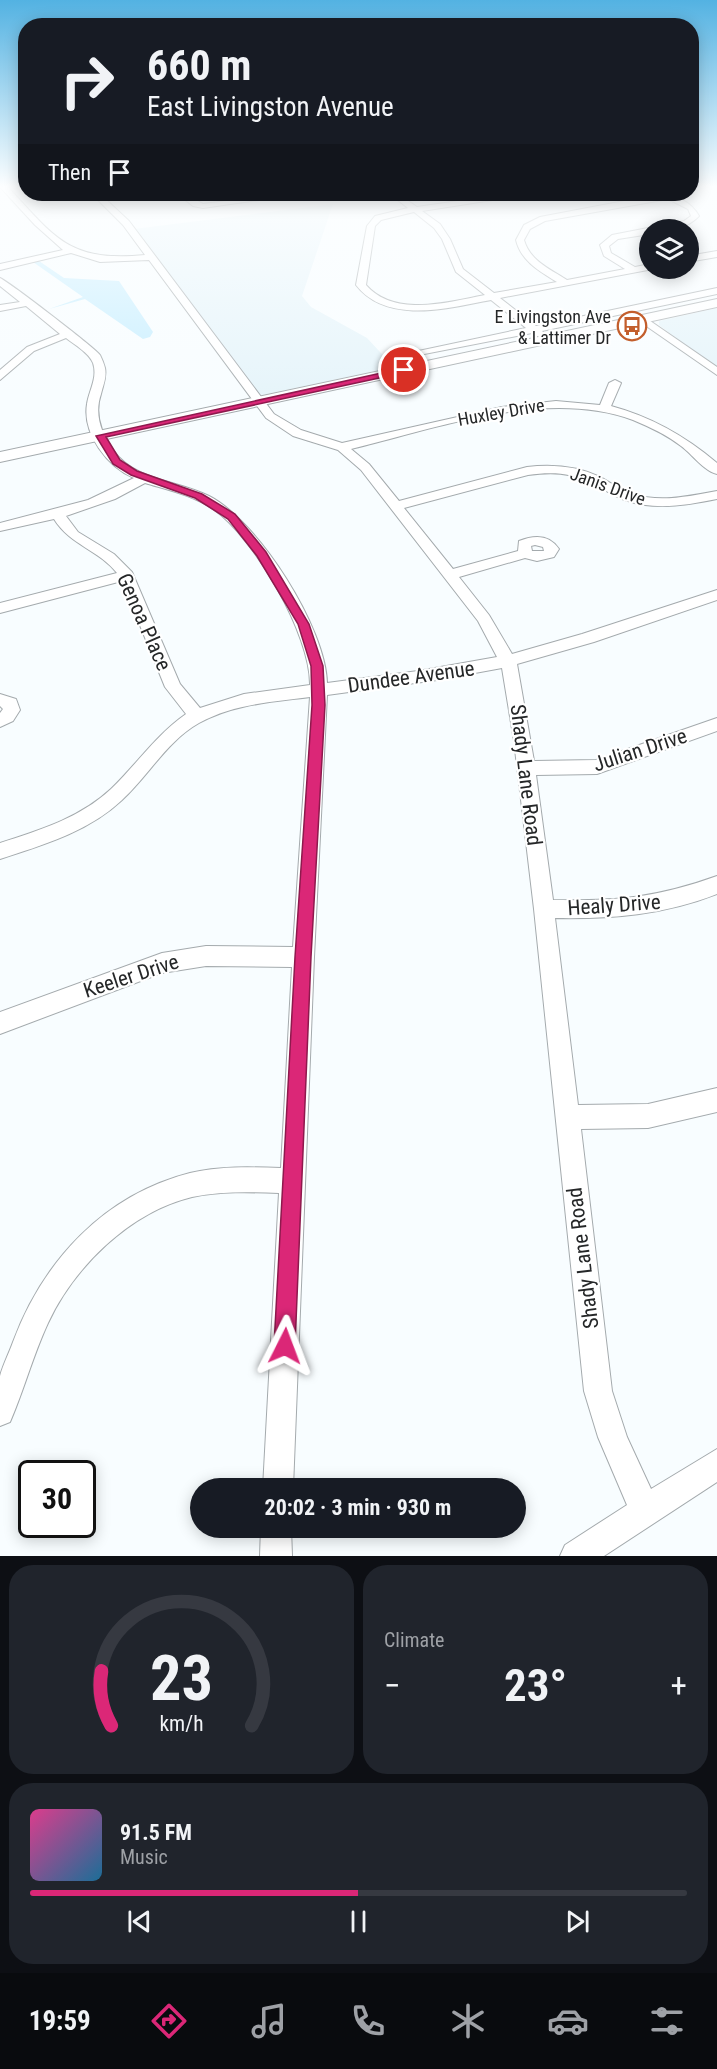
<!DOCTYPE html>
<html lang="en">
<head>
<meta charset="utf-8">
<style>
  body { margin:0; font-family:"Roboto Condensed",sans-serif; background:#20242c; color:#f1f3f6; height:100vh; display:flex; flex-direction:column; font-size:22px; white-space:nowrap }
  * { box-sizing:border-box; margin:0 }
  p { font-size:20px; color:#9ea1a6 }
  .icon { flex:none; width:33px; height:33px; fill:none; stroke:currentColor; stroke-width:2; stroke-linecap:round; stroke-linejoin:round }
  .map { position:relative; height:1556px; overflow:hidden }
  .side { display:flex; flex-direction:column; gap:9px; padding:9px; background:#0d0f14; flex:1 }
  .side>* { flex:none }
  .hud { position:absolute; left:18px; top:18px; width:681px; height:183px; border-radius:24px; box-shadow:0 3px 15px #0003; background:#171b24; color:#f1f3f6; overflow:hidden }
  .buttons { position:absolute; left:639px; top:219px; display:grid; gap:12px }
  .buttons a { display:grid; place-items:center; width:60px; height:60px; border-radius:50%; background:#171b24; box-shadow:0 3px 15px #0003; font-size:30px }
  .speed { position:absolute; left:18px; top:1460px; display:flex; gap:12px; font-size:30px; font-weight:700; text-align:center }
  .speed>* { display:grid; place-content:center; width:78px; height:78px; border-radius:50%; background:#171b24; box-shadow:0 3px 15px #0003; line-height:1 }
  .speed .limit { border:3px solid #111; border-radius:9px; background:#fff; color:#111 }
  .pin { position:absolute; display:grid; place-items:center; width:51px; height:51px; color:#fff; margin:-26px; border:3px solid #fff; border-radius:50%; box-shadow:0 2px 6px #0007 }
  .me { position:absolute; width:66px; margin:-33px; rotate:3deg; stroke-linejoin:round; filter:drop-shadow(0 0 4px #0008) }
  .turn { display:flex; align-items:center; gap:21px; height:126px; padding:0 30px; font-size:27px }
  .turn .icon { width:78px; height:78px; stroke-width:2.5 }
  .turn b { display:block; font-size:42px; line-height:51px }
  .then { display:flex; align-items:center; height:57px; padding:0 30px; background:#0003; gap:12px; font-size:22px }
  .big { font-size:45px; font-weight:700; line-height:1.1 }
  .side .tile { flex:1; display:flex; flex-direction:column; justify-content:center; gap:9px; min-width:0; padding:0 21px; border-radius:24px; background:#20242c }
  .side .dial { align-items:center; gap:0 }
  .dial svg { height:156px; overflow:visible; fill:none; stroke:#363941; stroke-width:7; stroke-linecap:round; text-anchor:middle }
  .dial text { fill:#f1f3f6; stroke:none }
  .song { display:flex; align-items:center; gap:18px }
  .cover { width:72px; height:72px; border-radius:9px; background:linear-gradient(135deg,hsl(330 70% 55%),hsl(200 70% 35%)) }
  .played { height:6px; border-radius:3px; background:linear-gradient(90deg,#db2777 50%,#363941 50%) }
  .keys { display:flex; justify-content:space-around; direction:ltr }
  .heat { display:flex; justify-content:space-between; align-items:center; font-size:33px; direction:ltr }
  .side .tiles { flex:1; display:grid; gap:9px; grid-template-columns:1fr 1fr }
  .tile:last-child { grid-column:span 2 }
  .trip { position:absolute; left:190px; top:1478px; width:336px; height:60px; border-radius:30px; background:#171b24; box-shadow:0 3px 15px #0003; font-weight:700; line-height:60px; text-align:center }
  .menu { display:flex; height:96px; justify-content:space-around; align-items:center; background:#090b0e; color:#9ea1a6 }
  .menu .icon { width:42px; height:42px }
  .menu .active { color:#db2777 }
  .menu b { font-size:27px; color:#f1f3f6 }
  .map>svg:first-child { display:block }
  .built { fill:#e5f4fa }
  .green { fill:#c6eeff }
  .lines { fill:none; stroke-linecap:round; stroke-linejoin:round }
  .minor-casing { stroke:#a4aaad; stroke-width:2 }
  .major-casing { stroke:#a4aaad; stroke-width:2 }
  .minor { fill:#fff; fill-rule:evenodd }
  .major { fill:#fff; fill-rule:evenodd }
  .route { fill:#db2777; stroke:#8e194d; stroke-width:1.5 }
  .labels { text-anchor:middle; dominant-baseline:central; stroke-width:4.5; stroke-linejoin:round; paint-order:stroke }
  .far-poi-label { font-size:18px; fill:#252728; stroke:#fff; text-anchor:end }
  .far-street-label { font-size:18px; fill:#252728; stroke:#fff }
  .street-label { font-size:21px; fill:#252728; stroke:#fff }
</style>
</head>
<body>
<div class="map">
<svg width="717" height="1556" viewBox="0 0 717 1556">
  <rect width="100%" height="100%" fill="#f8fdff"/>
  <path class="built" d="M 333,204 L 302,296 L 311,307 L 367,338 L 394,367 L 262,395 L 256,393 L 134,229 Z
    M 717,308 L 717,369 L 659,325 L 659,321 Z"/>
  <path class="green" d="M 39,261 L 64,278 L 119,281 L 153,332 L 150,337 L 143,339 L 85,299 L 49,309 L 83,297 L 33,262 Z"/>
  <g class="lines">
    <g class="minor-casing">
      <path id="minor" d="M 0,187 L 8,187 C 56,239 69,262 145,255 L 123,225 L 92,194 L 100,194 L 129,221 L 274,414 L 301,430 L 342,443 L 502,407 L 556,401 L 600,405 L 609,383 L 615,380 L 621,383 L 611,406 C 652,417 685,436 717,463 L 717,474 C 704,471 692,454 681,446 C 667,435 650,427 633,420 C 546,388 438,428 351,449 L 369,464 L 399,501 L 527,467 C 552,464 577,466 600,477 C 611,483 622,491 633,494 C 660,503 690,496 717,491 L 717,499 C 687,505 655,511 625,500 C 613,496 603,488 591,483 C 571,472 550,472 528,475 L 404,508 L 453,569 L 518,551 L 519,541 C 534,535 549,534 559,549 L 554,557 L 537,561 L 525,558 L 459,577 L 489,615 L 512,654 L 582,634 L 717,590 L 717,600 L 594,642 L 517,664 L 534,761 L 596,760 L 717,718 L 717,731 L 597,774 L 536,775 L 553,900 C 617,901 656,898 717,876 L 717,894 C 664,915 612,919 555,918 L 578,1105 L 648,1104 L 717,1088 L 717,1112 L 648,1128 L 581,1129 L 612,1391 L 627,1437 L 651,1489 L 717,1449 L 717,1482 L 604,1556 L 560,1556 L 565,1545 L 627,1505 L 598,1437 L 584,1391 L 534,909 L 514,741 L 502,668 L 437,680 L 327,695 L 314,957 L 293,1488 L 263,1488 L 279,1193 C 250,1192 221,1191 192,1197 C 130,1212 74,1267 48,1323 C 33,1355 24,1390 10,1422 L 0,1426 C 0,1411 0,1392 0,1376 C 3,1365 9,1353 13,1342 C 43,1261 104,1195 190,1173 C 219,1166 251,1167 281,1168 L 292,967 L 206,966 L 162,973 L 0,1034 L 0,1012 L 162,953 L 206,946 L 293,947 L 310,697 C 272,702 233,704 199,723 C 167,741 149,775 122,800 C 88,832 43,845 0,859 L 0,843 C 40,830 80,818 111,789 C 137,764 156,735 186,714 L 165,687 L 122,581 L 0,613 L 0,603 L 117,573 C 99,550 70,545 54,519 L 0,531 L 0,523 L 88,500 L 134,478 C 108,467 82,434 87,404 C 89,390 98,378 93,363 C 89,353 75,345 66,338 L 34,351 L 0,380 L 0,370 L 27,347 L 60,334 L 26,306 L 0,311 L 0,305 L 20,302 L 0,286 L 0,278 C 9,282 94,347 100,355 C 102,359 104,364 105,368 C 107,378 103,385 101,394 C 94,414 101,433 113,450 C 135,481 177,480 209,496 C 258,521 326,628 327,683 L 418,671 L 497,657 L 478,621 L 361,470 L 338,450 L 293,436 L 266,418 L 149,260 L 100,262 L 71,253 L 0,270 L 0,264 L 63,250 L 35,225 ZM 145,483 C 168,490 192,495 213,509 C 254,537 311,635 310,685 L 244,694 L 200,708 L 180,684 L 132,572 L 114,554 L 78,532 L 66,516 L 115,499 ZM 535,545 L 543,547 L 544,551 L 532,551 L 531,546 Z
        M 178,194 L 186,194 L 203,204 L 281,194 L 300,194 L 203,208 L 193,206 Z
        M 390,194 L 398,194 L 417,207 L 506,194 L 522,194 L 518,196 L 422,211 L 440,224 L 450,239 L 463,269 L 494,293 L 557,282 C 539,271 521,261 516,240 L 524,225 L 540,217 L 661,194 C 676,194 692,203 699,216 C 686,230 668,230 650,230 L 650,234 L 618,239 L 609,246 L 611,253 L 635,267 L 650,264 L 650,268 L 653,269 L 500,298 L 536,326 L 717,288 L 717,294 L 542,331 L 546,335 L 541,338 L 532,333 L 409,357 L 409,353 L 526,328 L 491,300 C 449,308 387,325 356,285 L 367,226 L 375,216 L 408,208 ZM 668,199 L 688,209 L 691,216 L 684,221 L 612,235 L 600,245 L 604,256 L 625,269 L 567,280 C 550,269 530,261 524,240 L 530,229 L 545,221 ZM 414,212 L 434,228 L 442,239 L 456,272 L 485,295 C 448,302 395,318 366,285 L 375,226 L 381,220 Z
        M 717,251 L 717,257 L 688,262 L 688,256 Z
        M 643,316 L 717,367 L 717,375 L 639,321 L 639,317 Z
        M 0,694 L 16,699 L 20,710 L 13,721 L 0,727 L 0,713 L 3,709 L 0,706 Z
        M 261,1527 L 291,1527 L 292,1556 L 260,1556 Z"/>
    </g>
    <g class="major-casing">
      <path id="major" d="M 717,299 L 717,307 L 0,462 L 0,452 Z"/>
    </g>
    <use href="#minor" class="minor"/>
    <use href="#major" class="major"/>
  </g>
  <linearGradient id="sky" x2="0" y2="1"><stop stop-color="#53b2e2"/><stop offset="0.46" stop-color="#fcfeff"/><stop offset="1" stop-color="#fcfeff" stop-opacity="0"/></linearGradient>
  <rect width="717" height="405" fill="url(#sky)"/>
  <path class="route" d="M 404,368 L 409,370 L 407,372 L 106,437 L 120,460 L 137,471 L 202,494 L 235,514 L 266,552 L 309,624 L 323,666 L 325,705 L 311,957 L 295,1346 L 292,1354 L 285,1357 L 277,1354 L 274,1346 L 295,957 L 312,705 L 311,666 L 298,624 L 257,556 L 228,519 L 195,498 L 131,475 L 113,464 L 96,436 Z"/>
  <defs>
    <g id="bus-ring" transform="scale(1.5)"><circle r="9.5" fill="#fff" stroke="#c35e2c" stroke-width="1.5"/><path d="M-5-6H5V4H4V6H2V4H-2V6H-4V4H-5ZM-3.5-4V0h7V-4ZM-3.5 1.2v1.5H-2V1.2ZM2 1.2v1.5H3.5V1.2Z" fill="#c35e2c"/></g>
  </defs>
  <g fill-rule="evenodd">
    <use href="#bus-ring" x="632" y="326"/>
  </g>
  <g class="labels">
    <g class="far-poi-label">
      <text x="611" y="316">E Livingston Ave<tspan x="611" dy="21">&amp; Lattimer Dr</tspan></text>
    </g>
    <g class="far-street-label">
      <text transform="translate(501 412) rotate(-10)">Huxley Drive</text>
      <text transform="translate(608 486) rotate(20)">Janis Drive</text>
    </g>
    <g class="street-label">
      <text transform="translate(144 622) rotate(66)">Genoa Place</text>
      <text transform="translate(411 677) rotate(-8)">Dundee Avenue</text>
      <text transform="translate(640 750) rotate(-18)">Julian Drive</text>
      <text transform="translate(526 775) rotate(83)">Shady Lane Road</text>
      <text transform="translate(614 905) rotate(-4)">Healy Drive</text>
      <text transform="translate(131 976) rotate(-18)">Keeler Drive</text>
      <text transform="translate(583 1258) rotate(-97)">Shady Lane Road</text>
    </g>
  </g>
</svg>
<div class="buttons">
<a><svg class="icon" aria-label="layers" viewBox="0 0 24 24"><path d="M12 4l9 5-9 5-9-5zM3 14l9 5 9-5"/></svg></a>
</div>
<div class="speed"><div class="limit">30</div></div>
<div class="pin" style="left:404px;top:370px;background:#d93025"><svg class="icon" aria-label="arrive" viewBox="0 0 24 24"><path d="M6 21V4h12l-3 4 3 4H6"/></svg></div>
<svg class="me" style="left:285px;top:1346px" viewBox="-20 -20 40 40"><path d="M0-17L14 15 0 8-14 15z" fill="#db2777" stroke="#fff" stroke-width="4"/></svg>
<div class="trip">20:02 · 3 min · 930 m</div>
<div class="hud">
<div class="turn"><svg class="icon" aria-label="right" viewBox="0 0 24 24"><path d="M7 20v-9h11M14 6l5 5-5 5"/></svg><div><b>660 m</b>East Livingston Avenue</div></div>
<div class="then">Then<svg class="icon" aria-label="arrive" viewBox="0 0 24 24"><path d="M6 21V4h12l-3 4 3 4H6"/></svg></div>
</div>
</div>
<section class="side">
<div class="tiles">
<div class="tile dial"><svg viewBox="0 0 100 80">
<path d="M14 69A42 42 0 1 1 86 69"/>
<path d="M14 69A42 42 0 0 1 9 41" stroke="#db2777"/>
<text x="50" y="56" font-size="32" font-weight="700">23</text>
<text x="50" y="72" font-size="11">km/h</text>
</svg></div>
<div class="tile"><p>Climate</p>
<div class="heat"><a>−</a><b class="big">23°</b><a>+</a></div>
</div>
<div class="tile">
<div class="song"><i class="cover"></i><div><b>91.5 FM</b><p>Music</p></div></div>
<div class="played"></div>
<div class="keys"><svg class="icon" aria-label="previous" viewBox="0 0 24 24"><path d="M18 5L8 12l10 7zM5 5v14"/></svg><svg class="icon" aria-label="pause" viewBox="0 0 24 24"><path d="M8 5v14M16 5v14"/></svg><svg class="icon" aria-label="next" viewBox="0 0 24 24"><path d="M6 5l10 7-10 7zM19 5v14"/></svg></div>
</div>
</div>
</section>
<nav class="menu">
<b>19:59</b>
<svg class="icon active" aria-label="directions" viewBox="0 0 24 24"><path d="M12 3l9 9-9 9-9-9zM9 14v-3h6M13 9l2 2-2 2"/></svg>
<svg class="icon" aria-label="music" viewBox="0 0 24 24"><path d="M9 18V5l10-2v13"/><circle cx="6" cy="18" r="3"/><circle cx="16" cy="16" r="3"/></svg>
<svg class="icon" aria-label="phone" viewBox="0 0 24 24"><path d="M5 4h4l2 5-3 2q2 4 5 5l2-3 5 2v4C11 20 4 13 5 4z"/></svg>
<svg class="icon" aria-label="climate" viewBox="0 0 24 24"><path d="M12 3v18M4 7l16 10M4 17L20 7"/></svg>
<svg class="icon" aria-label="car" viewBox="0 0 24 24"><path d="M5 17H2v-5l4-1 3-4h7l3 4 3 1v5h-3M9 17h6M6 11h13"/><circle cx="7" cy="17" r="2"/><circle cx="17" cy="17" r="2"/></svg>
<svg class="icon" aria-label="filters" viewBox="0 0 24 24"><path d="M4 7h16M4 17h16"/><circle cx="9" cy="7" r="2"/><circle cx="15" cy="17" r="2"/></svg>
</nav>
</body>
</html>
